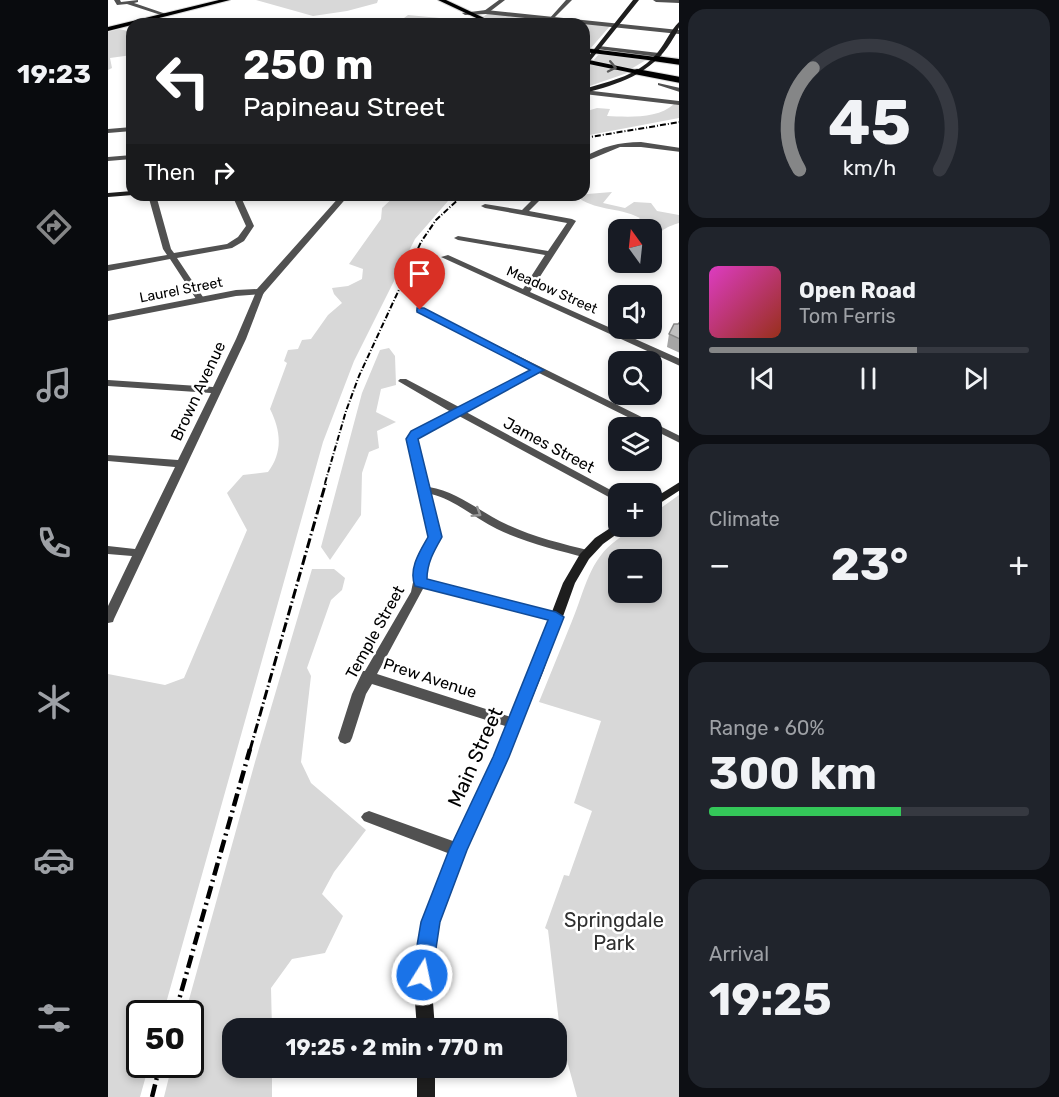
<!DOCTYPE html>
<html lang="en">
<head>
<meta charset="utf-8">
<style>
  body { margin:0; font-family:Rubik,sans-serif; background:#20242c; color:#f1f3f6; height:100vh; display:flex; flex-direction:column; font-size:22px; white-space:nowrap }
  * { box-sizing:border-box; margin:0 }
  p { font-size:20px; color:#9ea1a6 }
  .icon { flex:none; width:33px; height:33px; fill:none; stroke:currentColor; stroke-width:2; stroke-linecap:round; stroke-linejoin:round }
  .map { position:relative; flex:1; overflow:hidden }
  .side { display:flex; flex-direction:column; gap:9px; padding:9px; background:#0d0f14; width:380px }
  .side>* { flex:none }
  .banner { position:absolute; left:18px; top:18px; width:464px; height:183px; border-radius:18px; box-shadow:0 3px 9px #0003; background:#202124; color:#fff; overflow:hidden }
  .needle { width:39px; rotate:345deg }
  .tools { position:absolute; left:500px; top:219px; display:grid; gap:12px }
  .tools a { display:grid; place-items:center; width:54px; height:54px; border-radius:12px; background:#171b24; box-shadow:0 3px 9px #0003; font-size:30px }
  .speed { position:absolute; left:18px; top:1000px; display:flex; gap:12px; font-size:30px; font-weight:700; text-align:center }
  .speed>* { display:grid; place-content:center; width:78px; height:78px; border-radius:50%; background:#171b24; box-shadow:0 3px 9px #0003; line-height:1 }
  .speed .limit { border:3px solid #111; border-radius:9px; background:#fff; color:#111 }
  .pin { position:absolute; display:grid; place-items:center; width:51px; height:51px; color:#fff; margin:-62px -26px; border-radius:50% 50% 50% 0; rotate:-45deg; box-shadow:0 0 6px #0007 }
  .pin .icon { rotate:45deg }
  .me { position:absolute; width:66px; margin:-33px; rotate:10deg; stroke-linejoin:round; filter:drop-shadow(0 0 4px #0008) }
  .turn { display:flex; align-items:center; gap:21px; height:126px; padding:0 18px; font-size:27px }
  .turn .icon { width:78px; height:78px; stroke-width:2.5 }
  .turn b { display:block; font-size:42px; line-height:51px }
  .then { display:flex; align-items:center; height:57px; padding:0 18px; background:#0003; gap:12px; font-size:22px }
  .big { font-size:45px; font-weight:700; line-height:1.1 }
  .side .card { flex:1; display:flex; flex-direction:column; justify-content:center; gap:9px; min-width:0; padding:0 21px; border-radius:18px; background:#20242c }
  .side .dial { align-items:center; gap:0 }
  .dial svg { height:156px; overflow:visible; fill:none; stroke:#363941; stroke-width:7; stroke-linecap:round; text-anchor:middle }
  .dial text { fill:#f1f3f6; stroke:none }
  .song { display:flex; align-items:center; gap:18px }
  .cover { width:72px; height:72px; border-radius:9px; background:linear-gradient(135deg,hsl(310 70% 55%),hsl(10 70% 35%)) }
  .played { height:6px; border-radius:3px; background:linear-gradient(90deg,#858687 65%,#363941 65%) }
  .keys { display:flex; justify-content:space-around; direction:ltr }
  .heat { display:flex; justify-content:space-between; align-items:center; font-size:33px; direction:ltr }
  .charge { height:9px; border-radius:4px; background:linear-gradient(90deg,#34c759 60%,#363941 0) }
  .trip { position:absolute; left:114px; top:1018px; width:345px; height:60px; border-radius:18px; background:#171b24; box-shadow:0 3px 9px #0003; font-weight:700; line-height:60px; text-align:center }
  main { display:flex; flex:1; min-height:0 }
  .dock { display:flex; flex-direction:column; width:108px; justify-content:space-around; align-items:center; background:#090b0e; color:#9ea1a6 }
  .dock .icon { width:42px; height:42px }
  .dock .selected { color:#858687 }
  .dock b { font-size:27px; color:#f1f3f6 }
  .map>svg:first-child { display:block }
  .green { fill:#d8d8d8; fill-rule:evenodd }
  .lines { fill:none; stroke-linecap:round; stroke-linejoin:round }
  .primary-casing { stroke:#dbdbdb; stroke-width:2 }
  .motorway-casing { stroke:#dbdbdb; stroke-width:2 }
  .minor { fill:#515151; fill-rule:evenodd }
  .tertiary { fill:#515151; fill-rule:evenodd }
  .secondary { fill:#1e1e1e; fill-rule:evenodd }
  .primary { fill:#000; fill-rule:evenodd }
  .motorway { fill:#000; fill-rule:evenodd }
  .rail-far2 { stroke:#000; stroke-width:2; stroke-dasharray:6 2 1 2; stroke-linecap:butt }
  .rail-far1 { stroke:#000; stroke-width:3; stroke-dasharray:10 3 1.5 3; stroke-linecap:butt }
  .rail { stroke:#000; stroke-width:4.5; stroke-dasharray:13 4.5 2 4.5; stroke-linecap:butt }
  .wall { fill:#a5a5a5 }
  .building { fill:#c0c0c0; stroke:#868686; stroke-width:1.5 }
  .oneway { stroke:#595959 }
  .oneway2 { stroke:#979797 }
  .route { fill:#1a73e8; stroke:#114b97; stroke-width:1.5 }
  .labels { text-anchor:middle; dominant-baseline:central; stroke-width:5; stroke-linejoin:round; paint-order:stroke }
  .far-street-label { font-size:14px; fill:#000; stroke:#fff }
  .street-label { font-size:16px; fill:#000; stroke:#fff }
  .near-street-label { font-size:20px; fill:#000; stroke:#fff }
  .near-park-label { font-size:20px; fill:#2f2f2f; stroke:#fff }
</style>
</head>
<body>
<main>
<nav class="dock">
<b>19:23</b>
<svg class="icon selected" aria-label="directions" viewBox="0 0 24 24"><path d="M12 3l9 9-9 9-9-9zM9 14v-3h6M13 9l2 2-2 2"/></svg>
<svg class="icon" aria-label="music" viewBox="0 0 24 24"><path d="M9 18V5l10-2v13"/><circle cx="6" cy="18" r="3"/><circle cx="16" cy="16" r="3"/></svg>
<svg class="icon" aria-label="phone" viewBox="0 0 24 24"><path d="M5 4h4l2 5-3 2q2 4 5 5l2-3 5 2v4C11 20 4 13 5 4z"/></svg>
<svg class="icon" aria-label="climate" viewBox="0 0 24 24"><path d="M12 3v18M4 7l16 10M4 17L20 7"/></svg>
<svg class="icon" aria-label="car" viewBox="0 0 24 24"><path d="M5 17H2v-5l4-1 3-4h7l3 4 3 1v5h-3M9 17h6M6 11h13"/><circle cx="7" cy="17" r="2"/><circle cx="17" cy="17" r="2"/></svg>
<svg class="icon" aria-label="filters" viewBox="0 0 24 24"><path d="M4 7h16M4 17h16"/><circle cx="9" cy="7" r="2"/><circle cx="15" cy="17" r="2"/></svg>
</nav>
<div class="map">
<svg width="572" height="1097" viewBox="0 0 572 1097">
  <rect width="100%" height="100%" fill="#fff"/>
  <path class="green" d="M 148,0 L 270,0 L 269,3 L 239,11 L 205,16 Z
    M 379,14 L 389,14 L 502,26 L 482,49 L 476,48 L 476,24 L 391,24 L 375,17 Z
    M 300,15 L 363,21 L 360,24 L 292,21 Z
    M 11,29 L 24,32 L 24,55 L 2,58 L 4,68 L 0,70 L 0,32 Z
    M 495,54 L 536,59 L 538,60 L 523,69 L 485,61 L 490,55 Z
    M 482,64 L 522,72 L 476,88 L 476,72 Z
    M 566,104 L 571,105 L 571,118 L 476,136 L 476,117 L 477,116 L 476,112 L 489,108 L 502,109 L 499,116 C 520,117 550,119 566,104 Z
    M 504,192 L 495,203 L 517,208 L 526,202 L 543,203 L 549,211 L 571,215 L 571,223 C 558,227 547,232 545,247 L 543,247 L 543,230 L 518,229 L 532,218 C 509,206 487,212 467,195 Z
    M 288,195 L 348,195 L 340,201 L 307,239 L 246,361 L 215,442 L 55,1014 L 32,1014 L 32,1065 L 41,1065 L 32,1097 L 0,1097 L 0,674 L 57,685 L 76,678 L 139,530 L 119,493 L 135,475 L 160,472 C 175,452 173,431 162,409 L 179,363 L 176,361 L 180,350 L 190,349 L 194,340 L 203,339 L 220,315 L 234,303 L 226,294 L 224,288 L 240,286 L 254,279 L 255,269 L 241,264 L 273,219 L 274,208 Z
    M 281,348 L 287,356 L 288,385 L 273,389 L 268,412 L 288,422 L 269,431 L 271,448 L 261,452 L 254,473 L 253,515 L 222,560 L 213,547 L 254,393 L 272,350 Z
    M 571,495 L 571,1097 L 469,1097 L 453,1039 L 440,930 L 437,928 L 456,875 L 461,876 L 484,811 L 466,803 L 493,721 L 431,702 C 442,675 453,648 464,621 C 477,590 481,559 510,539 C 522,530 528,526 543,526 L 543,515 ZM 510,560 L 543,560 L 543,592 L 510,592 Z
    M 204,569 L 226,569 L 237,578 L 234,590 L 223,600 L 199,668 L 203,676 L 193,762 L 203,783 L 258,830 L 226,872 L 214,894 L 235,916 L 217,953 L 184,959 L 163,988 L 164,1029 L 124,1029 L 124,1068 L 164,1068 L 164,1097 L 56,1097 L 64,1065 L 82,1065 L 82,1014 L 77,1014 L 147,762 Z"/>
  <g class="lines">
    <g class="primary-casing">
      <path id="primary" d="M 111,0 L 122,0 L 0,31 L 0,27 Z
        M 330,0 L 338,0 L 389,24 L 381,24 Z
        M 476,48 L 548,57 L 552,59 L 548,61 L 476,52 Z
        M 476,59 L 529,70 L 533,72 L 529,74 L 476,63 Z"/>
    </g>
    <g class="motorway-casing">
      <path id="motorway" d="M 548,56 L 572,59 L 572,65 L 545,61 L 545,57 Z
        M 529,69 L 572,77 L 572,83 L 526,74 L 526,70 Z"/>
    </g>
    <path class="minor" d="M 6,0 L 12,0 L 13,2 L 30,0 L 30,2 L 26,3 L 61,15 L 56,16 L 19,4 L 9,5 Z
      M 391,0 L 397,0 L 380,13 L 376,13 L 376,11 Z
      M 458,0 L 464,0 L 445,19 L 441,19 Z
      M 545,0 L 572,0 L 572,3 L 548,2 Z
      M 491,46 L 551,53 L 554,55 L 551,57 L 489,49 Z
      M 550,83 L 572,88 L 572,92 L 550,85 Z
      M 476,90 L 572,101 L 572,105 L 476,94 Z
      M 24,127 L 24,131 L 0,133 L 0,129 Z
      M 533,142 L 572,148 L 572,152 L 533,147 L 512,147 L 476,162 L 476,157 C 494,147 511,142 533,142 Z
      M 24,155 L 24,159 L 0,161 L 0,157 Z
      M 40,195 L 48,195 L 63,249 L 66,253 L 119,244 L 130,237 L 138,226 L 124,195 L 132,195 L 146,226 L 136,241 L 124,248 L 69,258 L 97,300 L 96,302 L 90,302 L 62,259 L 0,271 L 0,265 L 59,255 L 55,249 Z
      M 429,195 L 437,195 L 421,211 L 464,219 L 468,221 L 422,292 L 572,359 L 572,366 L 333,257 L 340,255 L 415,289 L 437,255 L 350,240 L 346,238 L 350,236 L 440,251 L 459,223 L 377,208 L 373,206 L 377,204 L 414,210 Z
      M 152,289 L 156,292 L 138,339 L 6,619 L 5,622 L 0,623 L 0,606 L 24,556 L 0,554 L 0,546 L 27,549 L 67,467 L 0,461 L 0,455 L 70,460 L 103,393 L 0,386 L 0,380 L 105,387 L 128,339 L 148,292 Z
      M 312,307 L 572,436 L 572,443 L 431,373 L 358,412 L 510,494 L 510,502 L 351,416 L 312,436 L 309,439 L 321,487 C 351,492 373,513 400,525 C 426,537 455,544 483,551 L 485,554 L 479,558 C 449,550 418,543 389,529 C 367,518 347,500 323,494 L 333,537 L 323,553 L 318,579 L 449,613 L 454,614 L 455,617 L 454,620 L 449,621 L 316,587 L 269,674 L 412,720 L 414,724 L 412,728 L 407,729 L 264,684 L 258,694 L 244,738 L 242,742 L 237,744 L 232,742 L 230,738 L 244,694 L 255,671 L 257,671 L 303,592 L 311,553 L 321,537 L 299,439 L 304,432 L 343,412 L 290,381 L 292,379 L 298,379 L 351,407 L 424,370 L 309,312 L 308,310 Z
      M 261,811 L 356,845 L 358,850 L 356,855 L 350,857 L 256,821 L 253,817 L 256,813 Z"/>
    <path class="tertiary" d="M 378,10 L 572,30 L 572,34 L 378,14 L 357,15 L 354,13 Z
      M 233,195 L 241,195 L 155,294 L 128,296 L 0,321 L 0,315 L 128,290 L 149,289 Z"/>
    <path class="secondary" d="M 525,0 L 531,0 L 478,66 L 476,67 L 476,62 Z
      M 572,21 C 572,29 567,35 563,42 C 544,73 510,85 476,93 L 476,89 C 503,81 532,75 550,52 C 558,42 563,29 572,21 Z
      M 24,191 L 25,195 L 0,197 L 0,193 Z
      M 572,482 L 572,490 L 543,509 L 543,500 Z
      M 510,523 L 510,526 L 520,526 L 495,544 L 481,559 L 467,583 L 435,672 L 400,757 L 358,850 L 331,922 L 323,975 L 327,1029 L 309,1029 L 305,975 L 315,922 L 342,850 L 386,757 L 421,672 L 455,583 L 472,554 L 487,538 Z
      M 309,1068 L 327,1068 L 327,1097 L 309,1097 Z"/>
    <use href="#primary" class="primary"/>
    <use href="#motorway" class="motorway"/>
    <path class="rail-far2" d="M 476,138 L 572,122
      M 217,483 L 238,411 L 251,376 L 313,242 L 328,220 L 355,195"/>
    <path class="rail-far1" d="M 142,750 L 218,482"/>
    <path class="rail" d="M 67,1014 L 142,749
      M 44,1097 L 52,1065"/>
  </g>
  <path class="wall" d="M 572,322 L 572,353 L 559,347 L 561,334 Z"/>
  <path class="building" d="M 572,322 L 572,339 L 561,334 L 566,324 L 570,324 Z"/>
  <defs><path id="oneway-chevron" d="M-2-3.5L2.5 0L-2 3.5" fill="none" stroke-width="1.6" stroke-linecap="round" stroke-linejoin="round" transform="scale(1.5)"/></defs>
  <use class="oneway" href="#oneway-chevron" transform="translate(504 67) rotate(12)"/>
  <use class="oneway2" href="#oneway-chevron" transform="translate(369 513) rotate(32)"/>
  <path class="route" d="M 309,308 L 316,308 L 436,370 L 310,439 L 334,537 C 326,551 319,563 319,579 L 448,612 L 456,617 L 401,757 L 359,850 L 332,922 L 324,975 L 321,982 L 314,985 L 307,982 L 304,975 L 313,922 L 341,850 L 385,757 L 440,620 L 307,586 C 300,569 312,551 320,537 L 298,439 L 303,431 L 422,370 L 309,312 Z"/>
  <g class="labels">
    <g class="far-street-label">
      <text transform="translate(73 290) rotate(-11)">Laurel Street</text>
      <text transform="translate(444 290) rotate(24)">Meadow Street</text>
    </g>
    <g class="street-label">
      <text transform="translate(90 391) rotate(-65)">Brown Avenue</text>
      <text transform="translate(441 445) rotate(28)">James Street</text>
      <text transform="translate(267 632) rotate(-61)">Temple Street</text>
      <text transform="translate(322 678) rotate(18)">Prew Avenue</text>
    </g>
    <g class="near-street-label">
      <text transform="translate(367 757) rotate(-66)">Main Street</text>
    </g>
    <g class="near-park-label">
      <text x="506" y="920">Springdale<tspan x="506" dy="23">Park</tspan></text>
    </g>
  </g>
</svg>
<div class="tools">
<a><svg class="needle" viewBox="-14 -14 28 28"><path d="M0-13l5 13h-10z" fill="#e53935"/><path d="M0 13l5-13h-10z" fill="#9ea1a6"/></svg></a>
<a><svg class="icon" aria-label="sound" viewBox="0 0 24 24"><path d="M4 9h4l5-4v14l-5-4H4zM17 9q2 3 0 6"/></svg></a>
<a><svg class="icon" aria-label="search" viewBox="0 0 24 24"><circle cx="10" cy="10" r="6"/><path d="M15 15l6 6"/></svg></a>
<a><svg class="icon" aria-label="layers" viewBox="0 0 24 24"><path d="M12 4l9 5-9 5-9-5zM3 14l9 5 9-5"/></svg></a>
<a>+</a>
<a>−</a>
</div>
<div class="speed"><div class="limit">50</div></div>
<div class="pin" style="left:312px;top:310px;background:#d93025"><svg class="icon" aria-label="arrive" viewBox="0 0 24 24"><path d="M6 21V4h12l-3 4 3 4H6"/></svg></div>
<svg class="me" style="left:314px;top:975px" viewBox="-20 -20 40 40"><circle r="17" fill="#1a73e8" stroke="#fff" stroke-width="3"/><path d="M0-11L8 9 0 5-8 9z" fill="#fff"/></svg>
<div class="trip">19:25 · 2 min · 770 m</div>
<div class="banner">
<div class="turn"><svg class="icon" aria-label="left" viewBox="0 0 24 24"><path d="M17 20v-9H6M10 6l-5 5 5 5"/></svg><div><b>250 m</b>Papineau Street</div></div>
<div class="then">Then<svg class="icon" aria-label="right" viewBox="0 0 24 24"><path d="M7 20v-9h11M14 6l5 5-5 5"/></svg></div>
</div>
</div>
<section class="side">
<div class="card dial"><svg viewBox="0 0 100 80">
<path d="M14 69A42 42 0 1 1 86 69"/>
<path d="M14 69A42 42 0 0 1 21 17" stroke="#858687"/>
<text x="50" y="56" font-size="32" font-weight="700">45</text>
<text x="50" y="72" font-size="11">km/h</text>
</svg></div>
<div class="card">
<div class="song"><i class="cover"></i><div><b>Open Road</b><p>Tom Ferris</p></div></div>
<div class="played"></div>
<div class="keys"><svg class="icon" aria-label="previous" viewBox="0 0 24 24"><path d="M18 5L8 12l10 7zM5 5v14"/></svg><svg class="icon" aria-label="pause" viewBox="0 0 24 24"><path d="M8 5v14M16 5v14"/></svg><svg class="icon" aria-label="next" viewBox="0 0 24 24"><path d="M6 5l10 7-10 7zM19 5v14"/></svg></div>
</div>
<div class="card"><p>Climate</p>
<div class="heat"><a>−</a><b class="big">23°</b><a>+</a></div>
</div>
<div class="card"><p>Range · 60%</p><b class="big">300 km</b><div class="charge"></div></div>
<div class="card"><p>Arrival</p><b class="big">19:25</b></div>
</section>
</main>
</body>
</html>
